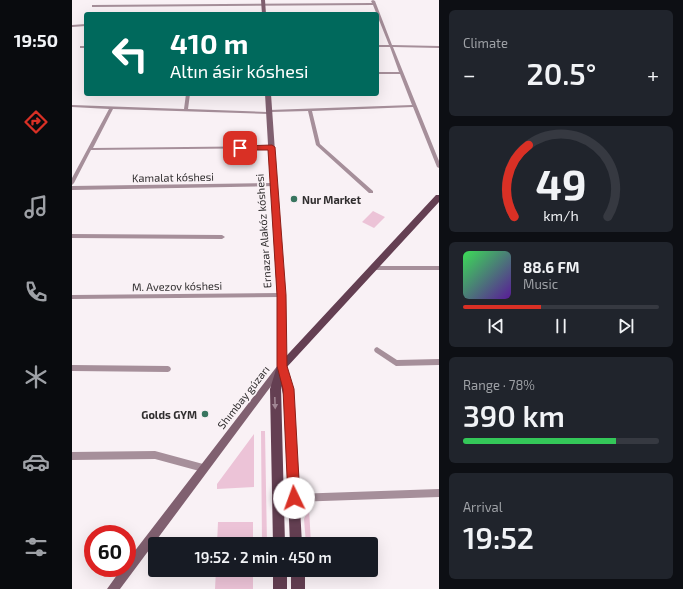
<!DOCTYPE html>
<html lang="en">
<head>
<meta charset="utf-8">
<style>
  body { margin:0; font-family:"Exo 2",sans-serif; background:#20242c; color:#f1f3f6; height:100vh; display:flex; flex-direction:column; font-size:15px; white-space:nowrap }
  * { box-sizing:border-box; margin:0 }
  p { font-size:13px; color:#9ea1a6 }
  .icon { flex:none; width:22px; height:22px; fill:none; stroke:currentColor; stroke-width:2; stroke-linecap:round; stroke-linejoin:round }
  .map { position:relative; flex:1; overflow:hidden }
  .side { display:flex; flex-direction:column; gap:10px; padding:10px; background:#0d0f14; width:244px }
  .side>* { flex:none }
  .banner { position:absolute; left:12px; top:12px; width:295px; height:84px; border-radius:4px; box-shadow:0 4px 16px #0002; background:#00695c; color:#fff; overflow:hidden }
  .speed { position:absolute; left:12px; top:525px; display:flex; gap:8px; font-size:20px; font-weight:700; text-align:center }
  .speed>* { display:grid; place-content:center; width:52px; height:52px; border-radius:50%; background:#171b24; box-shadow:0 4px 16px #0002; line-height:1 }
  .speed .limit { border:6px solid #d22; background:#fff; color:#111 }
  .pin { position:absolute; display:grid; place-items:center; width:34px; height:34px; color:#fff; margin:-17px; border-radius:8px; box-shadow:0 2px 6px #0006 }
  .me { position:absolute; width:44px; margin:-22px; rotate:357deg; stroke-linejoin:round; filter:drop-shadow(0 0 3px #0008) }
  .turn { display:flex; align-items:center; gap:14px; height:84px; padding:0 20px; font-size:18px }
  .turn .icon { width:52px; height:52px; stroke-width:2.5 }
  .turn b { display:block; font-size:28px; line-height:34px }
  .big { font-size:30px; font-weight:600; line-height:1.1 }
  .side .tile { flex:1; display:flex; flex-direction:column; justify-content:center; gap:6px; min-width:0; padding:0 14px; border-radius:6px; background:#20242c }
  .side .dial { align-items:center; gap:0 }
  .dial svg { height:104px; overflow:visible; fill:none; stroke:#363941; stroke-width:7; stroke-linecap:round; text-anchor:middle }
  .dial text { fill:#f1f3f6; stroke:none }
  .song { display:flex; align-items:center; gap:12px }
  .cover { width:48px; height:48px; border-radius:6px; background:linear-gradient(135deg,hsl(130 70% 55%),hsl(270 70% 35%)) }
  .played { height:4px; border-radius:2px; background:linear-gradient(90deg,#d93025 40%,#363941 40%) }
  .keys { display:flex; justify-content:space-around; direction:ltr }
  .heat { display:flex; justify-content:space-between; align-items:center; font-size:22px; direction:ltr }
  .charge { height:6px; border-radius:3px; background:linear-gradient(90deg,#34c759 78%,#363941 0) }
  .trip { position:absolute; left:76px; top:537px; width:230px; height:40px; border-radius:4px; background:#171b24; box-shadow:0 4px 16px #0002; font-weight:600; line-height:40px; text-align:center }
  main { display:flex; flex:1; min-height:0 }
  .tab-bar { display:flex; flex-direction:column; width:72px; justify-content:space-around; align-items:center; background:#090b0e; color:#9ea1a6 }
  .tab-bar .icon { width:28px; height:28px }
  .tab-bar .current { color:#d93025 }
  .tab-bar b { font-size:18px; color:#f1f3f6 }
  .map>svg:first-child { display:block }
  .green { fill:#ecc3d7 }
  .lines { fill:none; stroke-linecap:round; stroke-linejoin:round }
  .street { fill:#a68f9a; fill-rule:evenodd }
  .secondary { fill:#806070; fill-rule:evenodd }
  .primary { fill:#643f52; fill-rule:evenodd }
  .oneway { fill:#a08693 }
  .route { fill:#d93025; stroke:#8d1f18 }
  .poi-dot { fill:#39755f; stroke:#f9f1f5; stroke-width:1.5 }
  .labels { text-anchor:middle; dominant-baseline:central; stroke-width:3.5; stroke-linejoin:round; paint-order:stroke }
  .street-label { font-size:11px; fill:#312e2f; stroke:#f9f1f5 }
  .poi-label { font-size:11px; font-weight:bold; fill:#312e2f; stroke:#f9f1f5; text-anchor:start }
</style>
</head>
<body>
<main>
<nav class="tab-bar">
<b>19:50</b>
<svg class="icon current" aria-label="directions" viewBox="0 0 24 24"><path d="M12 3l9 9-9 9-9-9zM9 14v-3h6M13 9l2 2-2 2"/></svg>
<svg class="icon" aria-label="music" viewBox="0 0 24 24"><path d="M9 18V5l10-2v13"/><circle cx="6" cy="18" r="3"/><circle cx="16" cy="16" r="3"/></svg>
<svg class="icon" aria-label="phone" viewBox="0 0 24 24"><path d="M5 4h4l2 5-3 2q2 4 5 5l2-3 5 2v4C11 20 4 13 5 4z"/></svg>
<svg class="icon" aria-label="climate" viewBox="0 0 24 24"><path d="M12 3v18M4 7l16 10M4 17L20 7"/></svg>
<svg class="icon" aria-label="car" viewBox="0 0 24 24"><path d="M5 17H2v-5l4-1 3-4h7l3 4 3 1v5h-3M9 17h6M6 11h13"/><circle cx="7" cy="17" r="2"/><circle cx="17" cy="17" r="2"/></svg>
<svg class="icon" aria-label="filters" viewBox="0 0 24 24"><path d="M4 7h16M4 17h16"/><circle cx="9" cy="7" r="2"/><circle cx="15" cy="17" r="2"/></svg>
</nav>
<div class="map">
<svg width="367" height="589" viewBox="0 0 367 589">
  <rect width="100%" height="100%" fill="#f9f1f5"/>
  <path class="green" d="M 301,211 L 313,217 L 302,228 L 290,222 Z
    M 189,431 L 193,431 L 195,544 L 190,544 Z
    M 182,434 L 182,487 L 145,489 L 145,484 Z
    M 237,508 L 239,544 L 234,544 L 232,519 Z
    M 146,522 L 181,522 L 181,544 L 145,544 Z
    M 144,570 L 181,570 L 181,589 L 143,589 Z"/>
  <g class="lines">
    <path class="street" d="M 301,0 L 303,1 L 320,45 L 367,46 L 367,48 L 321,47 L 367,161 L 367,168 L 365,167 L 341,107 L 240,111 L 248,144 L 301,191 L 301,193 L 297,193 L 244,145 L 236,111 L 199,112 L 198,114 L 197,114 L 41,109 L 21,148 L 200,146 L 202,147 L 200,148 L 19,150 L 2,183 L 0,185 L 0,178 L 37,109 L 0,107 L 0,105 L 112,109 L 114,94 L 118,94 L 116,109 L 195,112 L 196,110 L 197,110 L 340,105 L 328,74 L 305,74 L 305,72 L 327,72 L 318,47 L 305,47 L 305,45 L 317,45 L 301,5 L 21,7 L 20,7 L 20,5 L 300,3 L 299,1 Z
      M 14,24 L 14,26 L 0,27 L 0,25 Z
      M 8,46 L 14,46 L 14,48 L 8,48 Z
      M 202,183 L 204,185 L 204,186 L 0,190 L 0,186 Z
      M 0,234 L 150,235 L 153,237 L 150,239 L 0,238 Z
      M 300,266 L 367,266 L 367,270 L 300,270 L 297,268 Z
      M 209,293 L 212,295 L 209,297 L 0,299 L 0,295 Z
      M 305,347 L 325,360 L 367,359 L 367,365 L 324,366 L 303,352 L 302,350 L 303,348 Z
      M 0,365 L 96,366 L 98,367 L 99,369 L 98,371 L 96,372 L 0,371 Z
      M 83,451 L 131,464 L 134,465 L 135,468 L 134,471 L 131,472 L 83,459 L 0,460 L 0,452 Z
      M 367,489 L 367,497 L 222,502 L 219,501 L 218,498 L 219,495 L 222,494 Z"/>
    <path class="secondary" d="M 189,0 L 193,0 L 194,14 L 190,14 Z
      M 193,94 L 199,94 L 213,295 L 214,366 L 48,589 L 35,589 L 50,568 L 55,568 L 55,561 L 206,365 L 205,295 Z"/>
    <path class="primary" d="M 364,195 L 367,195 L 367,202 L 215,367 L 222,398 L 230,544 L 218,544 L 212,398 L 209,386 L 213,544 L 201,544 L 198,389 L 205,366 Z
      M 201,570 L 215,570 L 215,589 L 201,589 Z
      M 219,570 L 233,570 L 233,589 L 219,589 Z"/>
  </g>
  <defs><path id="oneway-solid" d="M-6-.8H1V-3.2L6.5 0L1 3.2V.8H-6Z"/></defs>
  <use class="oneway" href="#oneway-solid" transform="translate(203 403) rotate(88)"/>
  <path class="route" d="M 200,145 L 203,147 L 214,295 L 215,366 L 222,389 L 228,498 L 226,502 L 222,504 L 218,502 L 216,498 L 211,389 L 205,366 L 205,295 L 196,150 L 168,150 L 164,148 L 168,146 Z"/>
  <g class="poi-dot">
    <circle cx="222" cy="199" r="4"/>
    <circle cx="133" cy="414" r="4"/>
  </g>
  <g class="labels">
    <g class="street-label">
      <text transform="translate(101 177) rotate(-1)">Kamalat kóshesi</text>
      <text transform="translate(191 231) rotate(-94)">Ernazar Alakóz kóshesi</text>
      <text transform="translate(105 286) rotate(-1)">M. Avezov kóshesi</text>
      <text transform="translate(171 397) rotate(-52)">Shımbay gúzarı</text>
    </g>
    <g class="poi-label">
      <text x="230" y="199">Nur Market</text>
      <text x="125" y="414" text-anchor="end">Golds GYM</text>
    </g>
  </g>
</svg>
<div class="speed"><div class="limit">60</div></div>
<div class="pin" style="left:168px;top:148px;background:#d93025"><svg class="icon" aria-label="arrive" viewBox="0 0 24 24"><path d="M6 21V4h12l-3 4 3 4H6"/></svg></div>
<svg class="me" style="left:222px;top:498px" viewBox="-20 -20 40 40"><circle r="19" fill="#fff"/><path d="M0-13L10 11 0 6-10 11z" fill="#d93025"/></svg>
<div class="trip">19:52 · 2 min · 450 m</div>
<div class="banner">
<div class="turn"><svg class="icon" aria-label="left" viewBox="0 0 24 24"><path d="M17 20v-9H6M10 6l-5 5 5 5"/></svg><div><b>410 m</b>Altın ásir kóshesi</div></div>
</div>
</div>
<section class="side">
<div class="tile"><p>Climate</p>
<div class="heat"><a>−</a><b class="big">20.5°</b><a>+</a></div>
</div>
<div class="tile dial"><svg viewBox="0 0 100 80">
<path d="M14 69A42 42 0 1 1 86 69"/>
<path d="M14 69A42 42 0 0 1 25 14" stroke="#d93025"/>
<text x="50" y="56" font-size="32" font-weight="700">49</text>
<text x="50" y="72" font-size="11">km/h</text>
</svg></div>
<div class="tile">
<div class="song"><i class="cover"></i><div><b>88.6 FM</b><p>Music</p></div></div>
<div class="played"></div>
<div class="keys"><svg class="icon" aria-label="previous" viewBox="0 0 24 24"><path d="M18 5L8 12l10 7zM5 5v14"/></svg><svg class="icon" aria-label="pause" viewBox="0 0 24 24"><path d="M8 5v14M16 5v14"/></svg><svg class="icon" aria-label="next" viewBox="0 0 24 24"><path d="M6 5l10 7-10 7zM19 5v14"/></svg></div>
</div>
<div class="tile"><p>Range · 78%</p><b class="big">390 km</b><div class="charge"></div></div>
<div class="tile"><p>Arrival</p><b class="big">19:52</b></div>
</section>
</main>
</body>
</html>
